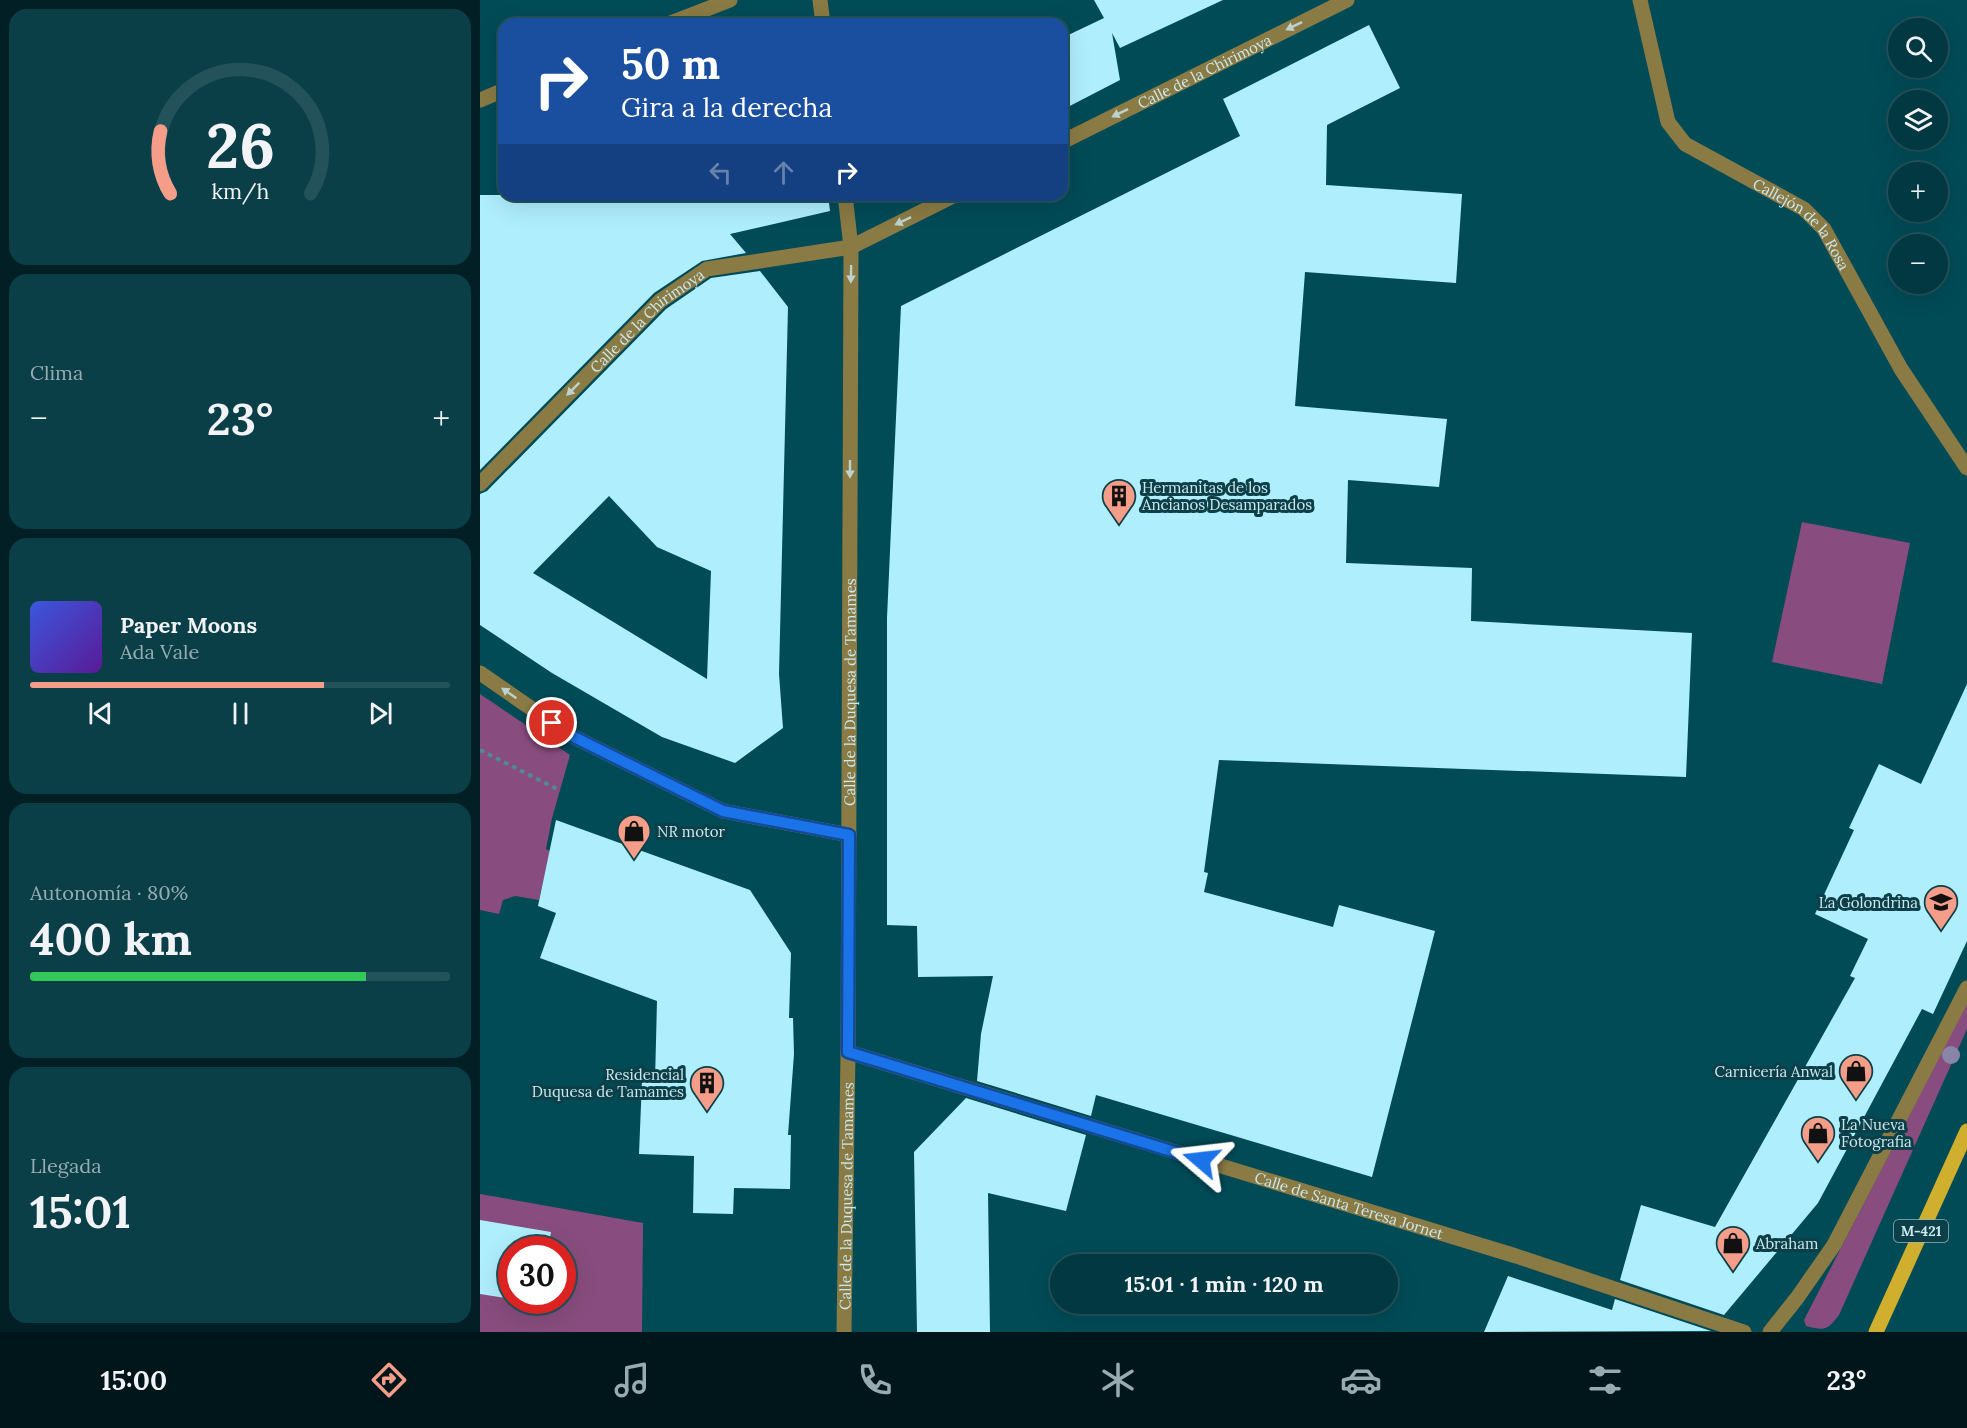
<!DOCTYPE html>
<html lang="es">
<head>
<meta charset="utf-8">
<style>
  body { margin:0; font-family:Lora,serif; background:#0b3f48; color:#f1f3f6; height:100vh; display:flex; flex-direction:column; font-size:22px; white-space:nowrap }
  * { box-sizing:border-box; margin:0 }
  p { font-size:20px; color:#96acb1 }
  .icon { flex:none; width:33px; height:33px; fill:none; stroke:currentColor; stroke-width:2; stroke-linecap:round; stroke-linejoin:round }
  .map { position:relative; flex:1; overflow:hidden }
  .panel { display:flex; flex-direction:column; gap:9px; padding:9px; background:#011f24; width:480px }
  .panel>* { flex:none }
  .hud { position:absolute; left:18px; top:18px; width:570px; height:183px; border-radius:18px; box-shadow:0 6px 24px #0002,0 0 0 2px #23525a; background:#1a4fa0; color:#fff; overflow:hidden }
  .fabs { position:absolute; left:1408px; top:18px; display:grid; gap:12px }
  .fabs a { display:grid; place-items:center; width:60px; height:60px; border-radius:50%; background:#013841; box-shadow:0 6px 24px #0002,0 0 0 2px #23525a; font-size:30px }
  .speed { position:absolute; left:18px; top:1236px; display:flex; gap:12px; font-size:30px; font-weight:700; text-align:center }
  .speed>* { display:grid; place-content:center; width:78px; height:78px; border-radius:50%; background:#013841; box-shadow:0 6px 24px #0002,0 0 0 2px #23525a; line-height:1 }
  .speed .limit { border:9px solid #d22; background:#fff; color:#111 }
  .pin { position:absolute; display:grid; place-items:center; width:51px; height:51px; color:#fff; margin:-26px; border:3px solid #fff; border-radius:50%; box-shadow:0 2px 6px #0007 }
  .me { position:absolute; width:66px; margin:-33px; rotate:287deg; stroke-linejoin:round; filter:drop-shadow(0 0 4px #0008) }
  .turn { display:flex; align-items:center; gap:21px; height:126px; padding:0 24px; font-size:27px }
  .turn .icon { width:78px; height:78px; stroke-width:2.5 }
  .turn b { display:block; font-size:42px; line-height:51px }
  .lanes { display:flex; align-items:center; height:57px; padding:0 24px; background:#0003; justify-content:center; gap:30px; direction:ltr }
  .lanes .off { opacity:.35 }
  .big { font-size:45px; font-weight:700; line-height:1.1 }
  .panel .widget { flex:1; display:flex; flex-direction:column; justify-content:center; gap:9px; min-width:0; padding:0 21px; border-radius:18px; background:#0b3f48 }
  .panel .dial { align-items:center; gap:0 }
  .dial svg { height:156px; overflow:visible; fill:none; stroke:#23525a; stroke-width:7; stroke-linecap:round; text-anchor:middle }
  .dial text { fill:#f1f3f6; stroke:none }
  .song { display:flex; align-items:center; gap:18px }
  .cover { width:72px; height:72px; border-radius:9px; background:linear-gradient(135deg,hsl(230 70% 55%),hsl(270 70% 35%)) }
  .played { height:6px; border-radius:3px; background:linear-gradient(90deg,#f49e8a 70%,#23525a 70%) }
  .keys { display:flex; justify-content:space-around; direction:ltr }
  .heat { display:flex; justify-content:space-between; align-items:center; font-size:33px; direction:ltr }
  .charge { height:9px; border-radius:4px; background:linear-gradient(90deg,#34c759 80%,#23525a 0) }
  .trip { position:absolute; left:570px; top:1254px; width:348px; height:60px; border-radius:30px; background:#013841; box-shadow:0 6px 24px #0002,0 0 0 2px #23525a; font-weight:700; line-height:60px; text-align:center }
  .menu { display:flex; height:96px; justify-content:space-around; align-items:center; background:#00161a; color:#96acb1 }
  .menu .icon { width:42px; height:42px }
  .menu .selected { color:#f49e8a }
  .menu b { font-size:27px; color:#f1f3f6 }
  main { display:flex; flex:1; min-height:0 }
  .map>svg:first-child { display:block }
  .green { fill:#884d7e; fill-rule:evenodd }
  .building { fill:#afeefd; fill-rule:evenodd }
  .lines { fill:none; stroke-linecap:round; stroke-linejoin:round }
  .path { stroke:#528a94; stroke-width:4; stroke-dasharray:4.5 4.5; stroke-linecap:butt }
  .minor { stroke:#8a7a44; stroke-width:15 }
  .major { stroke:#d0af2f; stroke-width:15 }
  .tree { fill:#8a84a9 }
  .oneway { fill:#bdd2cd }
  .route-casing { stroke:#114b97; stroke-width:15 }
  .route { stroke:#1a73e8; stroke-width:10 }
  .labels { text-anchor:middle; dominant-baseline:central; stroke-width:6; stroke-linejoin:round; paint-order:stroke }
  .shield { fill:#0d3f48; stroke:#91b5bd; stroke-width:1.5 }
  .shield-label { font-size:14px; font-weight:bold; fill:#cae8ef }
  .street-label { font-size:15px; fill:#cae8ef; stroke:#0d3f48 }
  .poi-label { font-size:15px; fill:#cae8ef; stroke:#0d3f48; text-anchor:start }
</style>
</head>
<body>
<main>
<section class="panel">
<div class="widget dial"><svg viewBox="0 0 100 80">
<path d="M14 69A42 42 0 1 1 86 69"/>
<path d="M14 69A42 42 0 0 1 9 37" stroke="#f49e8a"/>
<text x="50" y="56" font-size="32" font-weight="700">26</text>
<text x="50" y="72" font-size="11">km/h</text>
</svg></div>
<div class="widget"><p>Clima</p>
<div class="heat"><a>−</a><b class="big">23°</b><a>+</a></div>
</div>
<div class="widget">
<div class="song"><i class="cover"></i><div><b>Paper Moons</b><p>Ada Vale</p></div></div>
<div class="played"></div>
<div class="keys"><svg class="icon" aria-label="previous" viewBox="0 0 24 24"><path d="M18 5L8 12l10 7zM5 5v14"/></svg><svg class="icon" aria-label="pause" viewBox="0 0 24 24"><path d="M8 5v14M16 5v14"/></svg><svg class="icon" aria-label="next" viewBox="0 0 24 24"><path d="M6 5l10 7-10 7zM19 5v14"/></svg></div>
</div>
<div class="widget"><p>Autonomía · 80%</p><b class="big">400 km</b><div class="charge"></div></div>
<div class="widget"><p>Llegada</p><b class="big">15:01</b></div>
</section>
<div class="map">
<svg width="1487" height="1332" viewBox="0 0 1487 1332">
  <rect width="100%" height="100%" fill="#014b57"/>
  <path class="green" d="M 1322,522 L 1430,543 L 1402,684 L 1292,662 Z
    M 0,694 L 90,755 L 72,818 L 66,849 L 70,851 L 59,900 L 35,896 L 23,900 L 19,914 L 0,910 Z
    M 1487,1003 L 1487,1029 L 1359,1315 C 1347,1330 1346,1331 1326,1326 L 1324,1320 Z
    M 0,1194 L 163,1223 L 162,1332 L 0,1332 ZM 32,1250 L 82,1250 L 82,1300 L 32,1300 Z"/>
  <path class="building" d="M 614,0 L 743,0 L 640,48 L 632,33 L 640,80 L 582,110 L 582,38 L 624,18 Z
    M 889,25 L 920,88 L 847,125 L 846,185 L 982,194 L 976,283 L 825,272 L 815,406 L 967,419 L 959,487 L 868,480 L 866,563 L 992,568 L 991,621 L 1212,633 L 1206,777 L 739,760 L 724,872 L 728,873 L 724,892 L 853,927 L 859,905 L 955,931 L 892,1177 L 616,1095 L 611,1116 L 497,1081 L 501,1034 L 513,976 L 438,977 L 437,926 L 407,925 L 407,618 L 421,306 L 760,136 L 743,99 Z
    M 0,195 L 348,195 L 350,211 L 250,234 L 266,253 L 222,261 L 174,293 L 0,470 Z
    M 280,271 L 308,307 L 299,674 L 303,728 L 255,763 L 182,737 L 72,673 L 0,625 L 0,494 L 7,491 L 186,309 L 231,278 ZM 129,496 L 177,547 L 231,571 L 227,679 L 53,573 Z
    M 1487,684 L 1487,941 L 1453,1014 L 1442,1009 L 1338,1203 L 1244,1315 L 1140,1280 L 1161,1205 L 1235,1227 L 1375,978 L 1370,976 L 1388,939 L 1335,914 L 1374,830 L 1369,828 L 1399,764 L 1441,784 Z
    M 76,820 L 270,890 L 311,953 L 309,1018 L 313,1018 L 314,1054 L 308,1135 L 311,1135 L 310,1189 L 254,1188 L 253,1214 L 213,1213 L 214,1156 L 159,1154 L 162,1080 L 175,1081 L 177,1001 L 60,958 L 76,913 L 58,906 Z
    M 486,1098 L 606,1135 L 586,1211 L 508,1193 L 510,1332 L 437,1332 L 434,1152 Z
    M 0,1220 L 71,1232 L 68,1250 L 32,1250 L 32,1299 L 0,1294 Z
    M 1028,1276 L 1132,1310 L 1135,1299 L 1231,1331 L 1004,1332 Z"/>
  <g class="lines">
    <path class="path" d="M 0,750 L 79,790"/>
    <g class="minor">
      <path d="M 340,0 L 343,24"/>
      <path id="s1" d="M 1160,0 L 1188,122 L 1205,144 L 1324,209 L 1344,229 L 1421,369 L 1487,468"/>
      <path d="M 188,24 L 250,0"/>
      <path d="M 0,100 L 24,90"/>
      <path id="s2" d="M 582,142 L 867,0"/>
      <path id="s3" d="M 0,484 L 180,301 L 227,269 L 371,247 L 475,195"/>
      <path d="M 0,673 L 90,735 L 243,811 L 369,835"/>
      <path id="s4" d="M 368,1052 L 1036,1256 L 1264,1332"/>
      <path id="s5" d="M 364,1332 L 368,1052 L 371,247 L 365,195"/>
      <path d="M 1290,1332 L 1317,1298 L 1354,1245 L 1487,988"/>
    </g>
    <path class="major" d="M 1396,1332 L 1487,1131"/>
  </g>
  <circle class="tree" cx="1471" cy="1055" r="9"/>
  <defs><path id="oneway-solid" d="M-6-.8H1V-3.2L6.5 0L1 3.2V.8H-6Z" transform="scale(1.5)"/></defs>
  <g class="oneway">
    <use href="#oneway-solid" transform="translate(814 26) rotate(154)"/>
    <use href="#oneway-solid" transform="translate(640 113) rotate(154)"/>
    <use href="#oneway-solid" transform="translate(423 221) rotate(154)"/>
    <use href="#oneway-solid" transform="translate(371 274) rotate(91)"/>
    <use href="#oneway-solid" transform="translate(93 389) rotate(135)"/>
    <use href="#oneway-solid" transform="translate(370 469) rotate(90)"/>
    <use href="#oneway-solid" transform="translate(29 693) rotate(-145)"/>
  </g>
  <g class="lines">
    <g class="route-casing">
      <path id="route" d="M 72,723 L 90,735 L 243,811 L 369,835 L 368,1052 L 721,1160"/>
    </g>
    <use href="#route" class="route"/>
  </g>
  <defs>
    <g id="building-pin" transform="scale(1.725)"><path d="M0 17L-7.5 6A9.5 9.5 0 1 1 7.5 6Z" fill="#f49e8a" stroke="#0d3f48"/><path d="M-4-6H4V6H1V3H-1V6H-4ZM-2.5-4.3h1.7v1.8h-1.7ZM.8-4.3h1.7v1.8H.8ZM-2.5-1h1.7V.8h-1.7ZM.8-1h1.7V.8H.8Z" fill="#111"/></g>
    <g id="shop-pin" transform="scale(1.725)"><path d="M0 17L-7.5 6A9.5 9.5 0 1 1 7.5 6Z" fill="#f49e8a" stroke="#0d3f48"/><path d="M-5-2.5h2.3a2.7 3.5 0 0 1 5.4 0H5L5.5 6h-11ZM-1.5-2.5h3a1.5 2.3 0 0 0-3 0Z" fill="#111"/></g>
    <g id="school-pin" transform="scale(1.725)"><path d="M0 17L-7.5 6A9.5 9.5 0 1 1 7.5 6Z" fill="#f49e8a" stroke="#0d3f48"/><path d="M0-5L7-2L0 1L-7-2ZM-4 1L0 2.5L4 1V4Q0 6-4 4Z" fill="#111"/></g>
  </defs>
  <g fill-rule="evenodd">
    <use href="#building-pin" x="639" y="496"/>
    <use href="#shop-pin" x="154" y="831"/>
    <use href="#school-pin" x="1461" y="902"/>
    <use href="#shop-pin" x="1376" y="1071"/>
    <use href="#building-pin" x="227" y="1083"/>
    <use href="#shop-pin" x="1338" y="1133"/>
    <use href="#shop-pin" x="1253" y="1243"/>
  </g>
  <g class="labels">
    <rect class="shield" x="1414" y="1220" width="54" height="22" rx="4.5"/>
    <g class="shield-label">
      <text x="1441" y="1231">M-421</text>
    </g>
    <g class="street-label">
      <text stroke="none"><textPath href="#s2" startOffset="159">Calle de la Chirimoya</textPath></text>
      <text stroke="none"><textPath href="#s1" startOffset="297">Callejón de la Rosa</textPath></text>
      <text stroke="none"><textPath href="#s3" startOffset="234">Calle de la Chirimoya</textPath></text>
      <text stroke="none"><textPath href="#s5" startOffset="640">Calle de la Duquesa de Tamames</textPath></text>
      <text stroke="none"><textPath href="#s5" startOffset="136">Calle de la Duquesa de Tamames</textPath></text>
      <text stroke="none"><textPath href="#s4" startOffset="524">Calle de Santa Teresa Jornet</textPath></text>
    </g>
    <g class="poi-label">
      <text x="662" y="487">Hermanitas de los<tspan x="662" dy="17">Ancianos Desamparados</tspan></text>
      <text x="177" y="831">NR motor</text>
      <text x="1438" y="902" text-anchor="end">La Golondrina</text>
      <text x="1353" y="1071" text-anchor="end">Carnicería Anwal</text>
      <text x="204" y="1074" text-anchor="end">Residencial<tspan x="204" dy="17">Duquesa de Tamames</tspan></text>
      <text x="1361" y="1124">La Nueva<tspan x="1361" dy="17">Fotografia</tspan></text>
      <text x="1276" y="1243">Abraham</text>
    </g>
  </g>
</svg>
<div class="fabs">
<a><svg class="icon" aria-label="search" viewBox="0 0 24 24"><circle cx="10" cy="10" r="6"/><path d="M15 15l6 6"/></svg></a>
<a><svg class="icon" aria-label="layers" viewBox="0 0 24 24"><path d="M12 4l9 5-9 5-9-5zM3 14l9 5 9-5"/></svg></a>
<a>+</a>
<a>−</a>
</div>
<div class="speed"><div class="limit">30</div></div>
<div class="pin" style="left:72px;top:723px;background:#d93025"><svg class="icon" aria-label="arrive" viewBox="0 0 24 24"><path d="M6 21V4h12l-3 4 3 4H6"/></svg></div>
<svg class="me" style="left:721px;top:1160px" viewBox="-20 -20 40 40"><path d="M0-17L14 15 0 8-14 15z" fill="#1a73e8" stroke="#fff" stroke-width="4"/></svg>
<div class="trip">15:01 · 1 min · 120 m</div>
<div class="hud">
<div class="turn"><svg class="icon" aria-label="right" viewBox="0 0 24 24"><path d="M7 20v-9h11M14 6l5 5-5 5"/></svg><div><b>50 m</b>Gira a la derecha</div></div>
<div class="lanes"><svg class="icon off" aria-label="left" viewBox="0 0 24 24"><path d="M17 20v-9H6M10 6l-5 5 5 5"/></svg><svg class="icon off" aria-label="ahead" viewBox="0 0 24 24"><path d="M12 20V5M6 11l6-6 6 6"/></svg><svg class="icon" aria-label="right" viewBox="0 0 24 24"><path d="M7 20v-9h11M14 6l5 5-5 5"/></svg></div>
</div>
</div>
</main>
<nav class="menu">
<b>15:00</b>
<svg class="icon selected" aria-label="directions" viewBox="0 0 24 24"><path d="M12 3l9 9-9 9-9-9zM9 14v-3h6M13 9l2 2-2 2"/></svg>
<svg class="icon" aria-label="music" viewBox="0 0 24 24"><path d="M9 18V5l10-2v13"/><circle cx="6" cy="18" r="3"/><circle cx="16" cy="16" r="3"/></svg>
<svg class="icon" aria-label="phone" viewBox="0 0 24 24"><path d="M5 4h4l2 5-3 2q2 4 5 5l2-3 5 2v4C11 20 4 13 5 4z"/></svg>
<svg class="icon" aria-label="climate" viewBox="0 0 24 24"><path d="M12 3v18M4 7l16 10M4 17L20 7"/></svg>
<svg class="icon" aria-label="car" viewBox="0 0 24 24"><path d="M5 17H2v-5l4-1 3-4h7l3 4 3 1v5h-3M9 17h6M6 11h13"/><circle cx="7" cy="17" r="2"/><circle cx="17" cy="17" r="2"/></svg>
<svg class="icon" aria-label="filters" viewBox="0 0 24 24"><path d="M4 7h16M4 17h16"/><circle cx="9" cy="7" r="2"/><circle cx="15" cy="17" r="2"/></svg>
<b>23°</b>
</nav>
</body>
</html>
